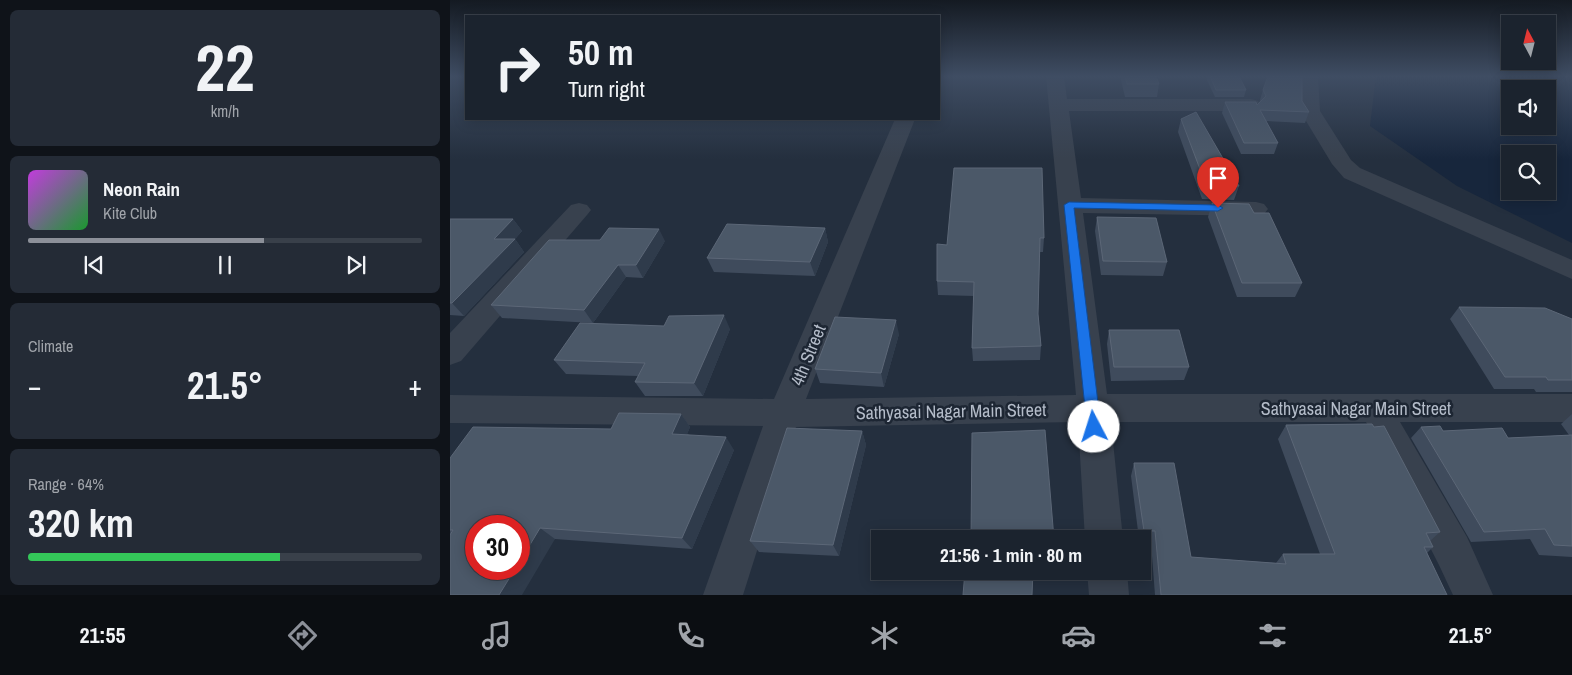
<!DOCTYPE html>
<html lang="en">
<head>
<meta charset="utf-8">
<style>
  body { margin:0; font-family:"Archivo Narrow",sans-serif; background:#242b36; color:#f1f3f6; height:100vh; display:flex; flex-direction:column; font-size:19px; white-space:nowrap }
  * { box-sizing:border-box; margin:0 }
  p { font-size:16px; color:#a0a4aa }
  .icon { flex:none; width:28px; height:28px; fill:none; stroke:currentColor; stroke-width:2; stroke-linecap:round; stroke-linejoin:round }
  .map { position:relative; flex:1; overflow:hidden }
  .sheet { display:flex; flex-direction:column; gap:10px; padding:10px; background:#0f1319; width:450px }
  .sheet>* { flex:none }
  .guide { position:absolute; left:15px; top:15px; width:475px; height:105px; border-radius:0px; box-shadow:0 2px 12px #0003,0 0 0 1px #39404a; background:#1b232e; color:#f1f3f6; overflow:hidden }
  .needle { width:32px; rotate:353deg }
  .tools { position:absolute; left:1051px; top:15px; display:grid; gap:10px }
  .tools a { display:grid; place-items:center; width:55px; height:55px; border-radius:0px; background:#1b232e; box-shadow:0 2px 12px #0003,0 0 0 1px #39404a; font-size:25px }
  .speed { position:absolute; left:15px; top:515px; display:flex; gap:10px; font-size:25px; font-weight:700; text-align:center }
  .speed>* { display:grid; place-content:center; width:65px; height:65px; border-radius:50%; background:#1b232e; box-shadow:0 2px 12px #0003,0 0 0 1px #39404a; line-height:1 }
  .speed .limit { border:8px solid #d22; background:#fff; color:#111 }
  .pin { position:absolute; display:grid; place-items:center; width:42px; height:42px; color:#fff; margin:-51px -21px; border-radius:50% 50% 50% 0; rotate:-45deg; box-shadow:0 0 5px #0007 }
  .pin .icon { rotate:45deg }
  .me { position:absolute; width:55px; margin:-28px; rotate:355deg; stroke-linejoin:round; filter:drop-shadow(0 0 4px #0008) }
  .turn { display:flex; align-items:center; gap:18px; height:105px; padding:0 20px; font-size:22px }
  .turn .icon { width:65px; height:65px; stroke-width:2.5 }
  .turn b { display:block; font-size:35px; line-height:42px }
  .big { font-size:38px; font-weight:700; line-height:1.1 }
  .sheet .tile { flex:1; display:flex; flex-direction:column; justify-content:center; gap:8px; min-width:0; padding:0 18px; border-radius:8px; background:#242b36 }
  .sheet .dial { align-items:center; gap:0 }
  .dial b { font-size:65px; line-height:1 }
  .song { display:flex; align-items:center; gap:15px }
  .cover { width:60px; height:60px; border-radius:8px; background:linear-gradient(135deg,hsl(290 70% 55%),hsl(130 70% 35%)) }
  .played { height:5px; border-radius:2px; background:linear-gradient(90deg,#8c9099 60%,#39404a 60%) }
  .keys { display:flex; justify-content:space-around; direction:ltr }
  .heat { display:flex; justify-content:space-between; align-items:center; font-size:28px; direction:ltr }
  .charge { height:8px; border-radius:4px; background:linear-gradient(90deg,#34c759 64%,#39404a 0) }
  .trip { position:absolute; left:421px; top:530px; width:280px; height:50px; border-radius:0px; background:#1b232e; box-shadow:0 2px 12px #0003,0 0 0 1px #39404a; font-weight:700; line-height:50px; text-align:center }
  .tab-bar { display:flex; height:80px; justify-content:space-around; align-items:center; background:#0b0e12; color:#a0a4aa }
  .tab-bar .icon { width:35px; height:35px }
  .tab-bar .current { color:#8c9099 }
  .tab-bar b { font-size:22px; color:#f1f3f6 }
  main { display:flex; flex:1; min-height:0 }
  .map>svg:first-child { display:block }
  .water { fill:#17263c; fill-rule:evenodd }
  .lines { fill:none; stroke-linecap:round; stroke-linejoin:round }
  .minor { fill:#38414e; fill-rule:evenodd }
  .wall { fill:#3f4b5c }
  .shaded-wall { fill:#2f3b4b }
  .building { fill:#4b5868; stroke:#5c6777 }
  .route { fill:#1a73e8; stroke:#114b97 }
  .labels { text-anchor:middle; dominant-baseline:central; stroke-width:5; stroke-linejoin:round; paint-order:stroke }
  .street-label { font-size:18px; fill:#b4bcc9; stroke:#1d2633 }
</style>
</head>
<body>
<main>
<section class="sheet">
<div class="tile dial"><b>22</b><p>km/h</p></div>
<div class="tile">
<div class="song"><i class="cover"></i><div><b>Neon Rain</b><p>Kite Club</p></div></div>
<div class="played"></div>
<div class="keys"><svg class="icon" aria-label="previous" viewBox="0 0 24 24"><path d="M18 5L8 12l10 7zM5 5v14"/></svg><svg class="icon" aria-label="pause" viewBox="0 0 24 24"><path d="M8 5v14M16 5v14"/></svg><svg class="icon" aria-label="next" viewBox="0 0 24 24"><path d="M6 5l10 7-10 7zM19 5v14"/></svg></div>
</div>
<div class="tile"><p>Climate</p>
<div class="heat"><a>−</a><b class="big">21.5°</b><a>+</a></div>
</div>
<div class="tile"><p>Range · 64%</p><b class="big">320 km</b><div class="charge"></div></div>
</section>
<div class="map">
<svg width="1122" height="595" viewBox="0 0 1122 595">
  <rect width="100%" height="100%" fill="#242f3e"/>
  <path class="water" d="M 926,76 L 1122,76 L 1122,243 L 1007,186 L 920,126 ZM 1060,89 L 1098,89 L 1098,126 L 1060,126 ZM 1060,154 L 1098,154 L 1098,191 L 1060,191 Z"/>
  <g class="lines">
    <path class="minor" d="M 596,76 L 614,76 L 617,99 L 801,99 L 808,101 L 811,105 L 808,109 L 801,111 L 619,111 L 631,198 L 806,202 L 814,204 L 818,209 L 814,214 L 806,216 L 633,213 L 657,394 L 1122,394 L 1122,422 L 950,422 L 1017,537 L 1043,595 L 1003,595 L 989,565 L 916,422 L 661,422 L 673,539 L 635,539 L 628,422 L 346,427 L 293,595 L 253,595 L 313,426 L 0,423 L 0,395 L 324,399 L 445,119 L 465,119 L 356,399 L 626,395 Z
      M 850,76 L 868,76 L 870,111 L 901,160 L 910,168 L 1122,260 L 1122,279 L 894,178 L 882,164 L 850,111 Z
      M 129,203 L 137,205 L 141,210 L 137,215 L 11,361 L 0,365 L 0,333 L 121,205 Z
      M 637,571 L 677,571 L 679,595 L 639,595 Z"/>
  </g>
  <path class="wall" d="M 670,76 L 706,76 L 709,84 L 707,97 L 675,97 Z
    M 755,76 L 789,76 L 796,90 L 794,97 L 765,97 Z
    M 813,90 L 852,101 L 859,112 L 855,123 L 816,121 L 828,143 L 824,154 L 791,154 L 772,113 L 775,102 L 807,105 L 810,101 L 810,100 Z
    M 731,119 L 789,186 L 784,200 L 752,199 L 728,132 Z
    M 762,203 L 804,213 L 852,283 L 845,297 L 787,297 L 758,217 Z
    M 647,217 L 717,262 L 713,276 L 651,275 L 645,231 Z
    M 0,219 L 63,219 L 72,231 L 65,239 L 74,252 L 14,316 L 0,315 Z
    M 375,228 L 378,242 L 365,276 L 264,272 L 257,258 Z
    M 594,238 L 593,252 L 590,252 L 588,314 L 591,346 L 590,360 L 523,361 L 522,348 L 524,296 L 488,295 L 487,281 L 497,245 Z
    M 215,241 L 193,278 L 176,277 L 143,323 L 52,318 L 41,305 Z
    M 1009,307 L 1122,319 L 1122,392 L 1086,392 L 1084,389 L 1044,389 L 1000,319 Z
    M 280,329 L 253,396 L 195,396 L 185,382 L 188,376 L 116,374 L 104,360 Z
    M 659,330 L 739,367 L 734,380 L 661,381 L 657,344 Z
    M 449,334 L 434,387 L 370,383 L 365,369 Z
    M 231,414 L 240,427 L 237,434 L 284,450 L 242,549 L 105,539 L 0,595 L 0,458 L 161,429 Z
    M 1122,414 L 1122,557 L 1089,555 L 1080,539 L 1021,542 L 961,438 L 971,427 L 993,431 L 1058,438 L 1119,435 L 1111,424 Z
    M 836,425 L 990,532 L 980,541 L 983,547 L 977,553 L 997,595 L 705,595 L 701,543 L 692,543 L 692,539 L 689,539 L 681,476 L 684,463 L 741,557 L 826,563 L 833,554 L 870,554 L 828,439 Z
    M 412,431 L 416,445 L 389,556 L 309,552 L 300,541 Z"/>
  <path class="shaded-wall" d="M 63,219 L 72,231 L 65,239 L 74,252 L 14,316 L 2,303 L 44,239 Z
    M 375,228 L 378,242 L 365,276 L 360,262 Z
    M 209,229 L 215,241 L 193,278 L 186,265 Z
    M 168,265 L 176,277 L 143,323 L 134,310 Z
    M 274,315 L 280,329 L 253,396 L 244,383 Z
    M 446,320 L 449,334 L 434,387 L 431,373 Z
    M 231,414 L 240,427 L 232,447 L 222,434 Z
    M 412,431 L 416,445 L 389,556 L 383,545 Z
    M 276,437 L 284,450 L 242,549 L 232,538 Z
    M 90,528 L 105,539 L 72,595 L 49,595 L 65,569 L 69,569 L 69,563 Z"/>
  <path class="building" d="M 675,76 L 706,76 L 709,84 L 677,84 Z
    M 760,76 L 789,76 L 796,90 L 766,90 Z
    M 818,76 L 852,76 L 852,101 L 859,112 L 810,110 L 828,143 L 794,143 L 775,102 L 806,102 L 807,105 L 816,96 L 813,90 Z
    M 746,112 L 789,186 L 756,185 L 731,119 Z
    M 504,168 L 592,168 L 594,238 L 590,238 L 588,314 L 591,346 L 522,348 L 524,282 L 487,281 L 487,244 L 497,245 Z
    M 762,203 L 799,204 L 804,213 L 819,213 L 852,283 L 792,283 Z
    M 647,217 L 706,218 L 717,262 L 653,261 Z
    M 0,219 L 63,219 L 44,239 L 65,239 L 2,303 L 0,303 Z
    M 277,224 L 375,228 L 360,262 L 257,258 Z
    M 159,228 L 209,229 L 186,265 L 168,265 L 134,310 L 41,305 L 99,240 L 150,240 Z
    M 1009,307 L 1095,308 L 1122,319 L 1122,380 L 1098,380 L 1096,377 L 1055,377 Z
    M 274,315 L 244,383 L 185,382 L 195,363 L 104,360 L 130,323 L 214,326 L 219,316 Z
    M 385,317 L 446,320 L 431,373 L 365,369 Z
    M 659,330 L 729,330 L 739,367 L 664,367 Z
    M 169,413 L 231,414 L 222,434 L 276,437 L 232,538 L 90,528 L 69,563 L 69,526 L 26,526 L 26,569 L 65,569 L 49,595 L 0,595 L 0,535 L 3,530 L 0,530 L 0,458 L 23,427 L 161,429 Z
    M 922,424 L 924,427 L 934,426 L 990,532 L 976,533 L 983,547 L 974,547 L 997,595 L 711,595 L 705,531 L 694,531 L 684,463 L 724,463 L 741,557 L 836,564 L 833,554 L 885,554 L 836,425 Z
    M 990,426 L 993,431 L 1052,428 L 1058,438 L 1122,435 L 1122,546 L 1104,545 L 1095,529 L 1034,532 L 971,427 Z
    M 337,428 L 412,431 L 383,545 L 300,541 Z
    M 595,430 L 604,539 L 521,539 L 522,433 Z
    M 515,571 L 583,571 L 582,595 L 513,595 Z"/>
  <linearGradient id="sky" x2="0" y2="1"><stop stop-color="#141a22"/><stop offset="0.48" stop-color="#3f4d63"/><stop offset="1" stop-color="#3f4d63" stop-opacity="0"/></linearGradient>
  <rect width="1122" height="159" fill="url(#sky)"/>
  <path class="route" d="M 619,202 L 768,205 L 773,208 L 768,211 L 624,208 L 651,427 L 649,431 L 639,431 L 637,427 L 614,205 Z"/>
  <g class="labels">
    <g class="street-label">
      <text transform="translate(358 355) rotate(-68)">4th Street</text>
      <text x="906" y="408">Sathyasai Nagar Main Street</text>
      <text transform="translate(501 411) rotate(-1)">Sathyasai Nagar Main Street</text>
    </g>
  </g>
</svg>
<div class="tools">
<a><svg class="needle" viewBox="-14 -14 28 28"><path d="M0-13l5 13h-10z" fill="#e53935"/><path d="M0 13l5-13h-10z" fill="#a0a4aa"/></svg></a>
<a><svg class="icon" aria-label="sound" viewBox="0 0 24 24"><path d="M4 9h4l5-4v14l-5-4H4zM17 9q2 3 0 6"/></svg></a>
<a><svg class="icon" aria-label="search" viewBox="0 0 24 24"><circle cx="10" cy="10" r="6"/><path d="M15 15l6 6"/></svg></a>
</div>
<div class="speed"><div class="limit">30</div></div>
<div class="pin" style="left:768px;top:208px;background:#d93025"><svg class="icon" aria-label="arrive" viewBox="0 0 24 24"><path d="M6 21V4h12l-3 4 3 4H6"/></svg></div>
<svg class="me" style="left:644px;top:427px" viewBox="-20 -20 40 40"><circle r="19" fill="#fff"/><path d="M0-13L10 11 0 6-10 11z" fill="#1a73e8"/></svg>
<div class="trip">21:56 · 1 min · 80 m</div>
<div class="guide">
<div class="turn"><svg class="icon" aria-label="right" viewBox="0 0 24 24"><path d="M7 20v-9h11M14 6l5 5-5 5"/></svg><div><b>50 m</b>Turn right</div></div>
</div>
</div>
</main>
<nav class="tab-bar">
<b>21:55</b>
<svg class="icon current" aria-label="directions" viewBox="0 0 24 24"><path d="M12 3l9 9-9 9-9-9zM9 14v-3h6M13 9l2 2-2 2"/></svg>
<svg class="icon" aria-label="music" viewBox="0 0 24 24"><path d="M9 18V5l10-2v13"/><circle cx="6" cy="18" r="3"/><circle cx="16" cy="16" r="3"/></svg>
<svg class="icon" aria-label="phone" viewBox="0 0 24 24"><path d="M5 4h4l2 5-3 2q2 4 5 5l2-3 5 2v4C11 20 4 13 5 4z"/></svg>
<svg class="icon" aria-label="climate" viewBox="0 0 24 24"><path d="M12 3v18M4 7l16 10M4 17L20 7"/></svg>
<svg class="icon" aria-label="car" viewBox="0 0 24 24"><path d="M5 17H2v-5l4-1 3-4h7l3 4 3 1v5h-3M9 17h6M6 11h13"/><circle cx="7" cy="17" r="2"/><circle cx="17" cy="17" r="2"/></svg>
<svg class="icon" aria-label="filters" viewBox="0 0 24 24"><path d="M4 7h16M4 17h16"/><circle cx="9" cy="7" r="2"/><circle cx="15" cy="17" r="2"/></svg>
<b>21.5°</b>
</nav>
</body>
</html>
